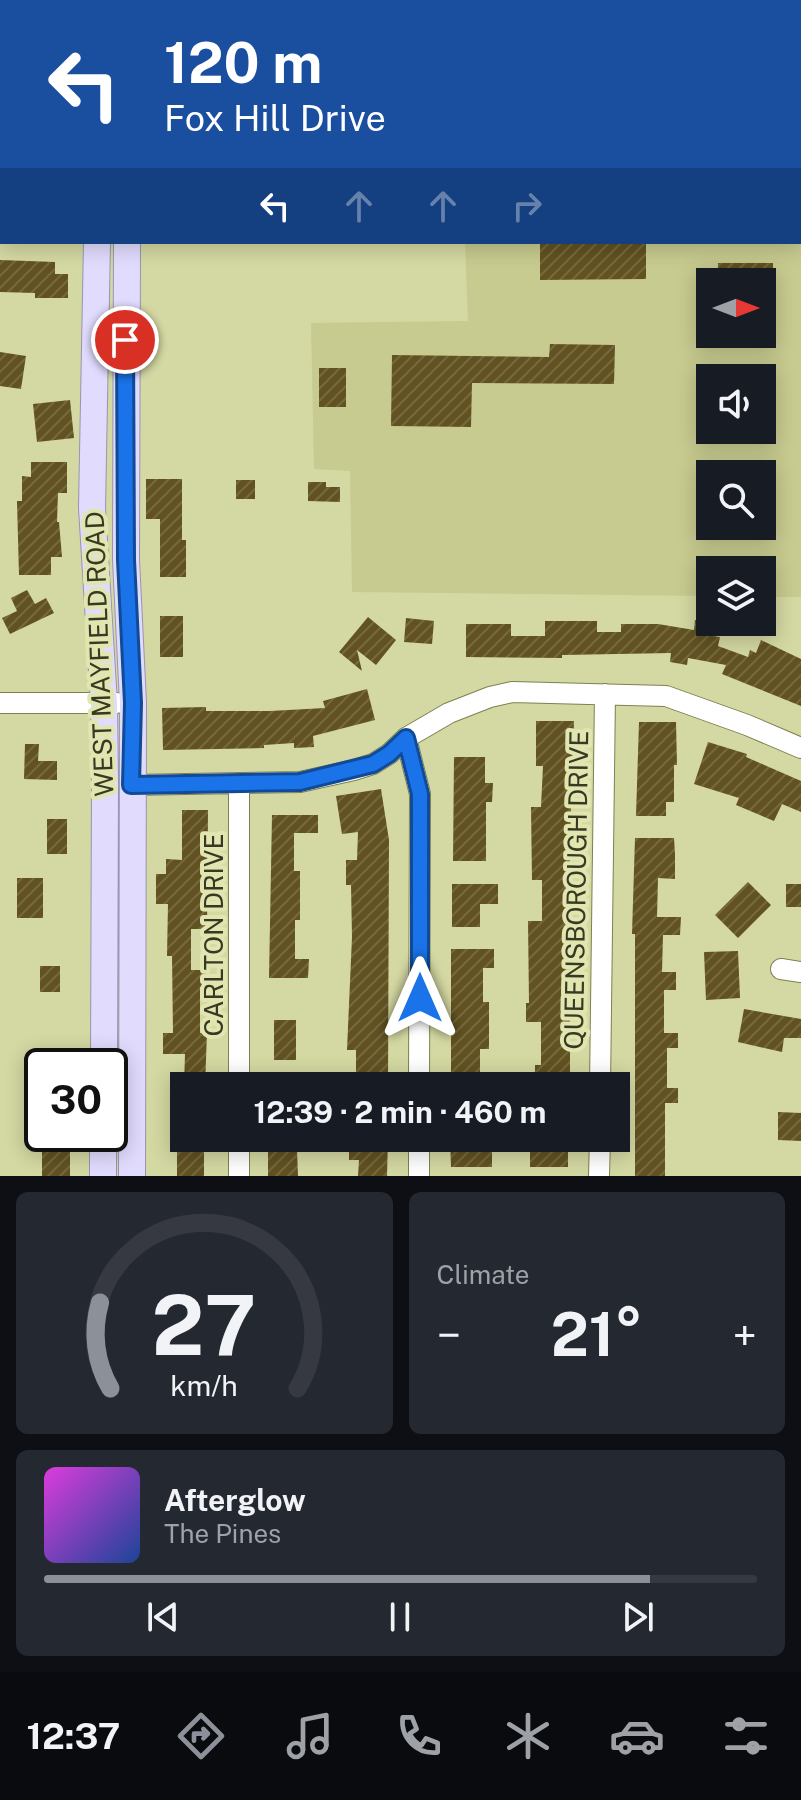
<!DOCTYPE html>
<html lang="en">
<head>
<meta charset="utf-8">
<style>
  body { margin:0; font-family:"Public Sans",sans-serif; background:#242831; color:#f1f3f6; height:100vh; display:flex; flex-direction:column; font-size:30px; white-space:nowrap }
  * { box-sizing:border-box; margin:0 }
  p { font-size:26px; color:#9ea1a6 }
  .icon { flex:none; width:44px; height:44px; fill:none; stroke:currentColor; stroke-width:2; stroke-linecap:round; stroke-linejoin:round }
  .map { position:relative; height:1176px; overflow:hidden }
  .panel { display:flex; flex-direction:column; gap:16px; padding:16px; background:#0d0f14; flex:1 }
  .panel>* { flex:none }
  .top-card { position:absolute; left:0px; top:0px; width:802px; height:244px; box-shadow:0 4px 20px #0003; background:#1a4fa0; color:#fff; overflow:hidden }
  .needle { width:52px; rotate:90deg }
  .controls { position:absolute; left:696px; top:268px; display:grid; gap:16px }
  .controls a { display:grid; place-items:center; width:80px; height:80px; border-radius:0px; background:#171b24; box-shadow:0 4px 20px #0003; font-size:40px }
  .speed { position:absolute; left:24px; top:1048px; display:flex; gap:16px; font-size:40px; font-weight:700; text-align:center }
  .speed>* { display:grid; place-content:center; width:104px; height:104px; border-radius:50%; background:#171b24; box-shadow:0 4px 20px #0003; line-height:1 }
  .speed .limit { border:4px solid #111; border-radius:12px; background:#fff; color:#111 }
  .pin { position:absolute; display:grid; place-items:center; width:68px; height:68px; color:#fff; margin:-34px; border:4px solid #fff; border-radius:50%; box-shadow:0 2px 8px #0007 }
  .me { position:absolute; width:88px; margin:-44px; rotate:0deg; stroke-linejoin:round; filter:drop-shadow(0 0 6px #0008) }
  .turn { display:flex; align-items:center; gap:28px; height:168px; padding:0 32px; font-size:36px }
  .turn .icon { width:104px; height:104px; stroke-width:2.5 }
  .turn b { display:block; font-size:56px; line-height:68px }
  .lanes { display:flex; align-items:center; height:76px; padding:0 32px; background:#0003; justify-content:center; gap:40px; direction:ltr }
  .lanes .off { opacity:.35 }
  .big { font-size:60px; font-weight:700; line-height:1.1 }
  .panel .card { flex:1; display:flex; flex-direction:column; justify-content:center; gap:12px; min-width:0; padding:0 28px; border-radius:12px; background:#242831 }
  .panel .dial { align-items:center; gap:0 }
  .dial svg { height:208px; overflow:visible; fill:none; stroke:#363941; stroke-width:7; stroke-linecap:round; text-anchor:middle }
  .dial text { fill:#f1f3f6; stroke:none }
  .song { display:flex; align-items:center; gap:24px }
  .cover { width:96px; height:96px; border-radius:12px; background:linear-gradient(135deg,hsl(300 70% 55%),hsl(220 70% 35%)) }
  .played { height:8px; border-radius:4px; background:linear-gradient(90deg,#8c9099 85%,#363941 85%) }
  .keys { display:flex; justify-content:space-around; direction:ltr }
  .heat { display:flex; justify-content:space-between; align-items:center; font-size:44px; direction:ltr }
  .panel .tiles { flex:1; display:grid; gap:16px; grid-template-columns:1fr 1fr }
  .card:last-child { grid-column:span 2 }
  .trip { position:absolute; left:170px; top:1072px; width:460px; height:80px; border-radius:0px; background:#171b24; box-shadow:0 4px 20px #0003; font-weight:700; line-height:80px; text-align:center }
  .tabs { display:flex; height:128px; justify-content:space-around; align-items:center; background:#090b0e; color:#9ea1a6 }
  .tabs .icon { width:56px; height:56px }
  .tabs .current { color:#8c9099 }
  .tabs b { font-size:36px; color:#f1f3f6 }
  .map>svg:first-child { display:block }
  .built { fill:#c7cb8f; fill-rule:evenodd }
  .building { fill:url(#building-hatch) }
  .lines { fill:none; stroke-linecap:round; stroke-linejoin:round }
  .minor-casing { stroke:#7e814f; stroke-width:22 }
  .major-casing { stroke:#9894b1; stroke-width:28 }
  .minor { stroke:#fff; stroke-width:20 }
  .major { stroke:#e1dcfe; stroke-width:26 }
  .route-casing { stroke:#114b97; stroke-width:20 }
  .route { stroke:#1a73e8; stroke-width:14 }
  .labels { text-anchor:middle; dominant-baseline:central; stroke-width:8; stroke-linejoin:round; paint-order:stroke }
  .street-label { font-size:26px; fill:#373923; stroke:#e1e5af }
</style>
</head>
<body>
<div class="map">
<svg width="801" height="1176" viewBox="0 0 801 1176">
  <defs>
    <pattern id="building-hatch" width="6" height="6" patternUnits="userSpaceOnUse" patternTransform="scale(2)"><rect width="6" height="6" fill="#625221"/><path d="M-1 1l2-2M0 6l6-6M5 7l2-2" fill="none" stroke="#756940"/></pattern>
  </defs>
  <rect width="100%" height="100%" fill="#d4d8a2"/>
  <path class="built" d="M 462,0 L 801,0 L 801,32 L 800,2 L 462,2 Z
    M 801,87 L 801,597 L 762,597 L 762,570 L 710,570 L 710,596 L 352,592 L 350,471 L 314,469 L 311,323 L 468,321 L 465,242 L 800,242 ZM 710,282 L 762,282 L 762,334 L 710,334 ZM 710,378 L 762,378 L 762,430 L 710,430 ZM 710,474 L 762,474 L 762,526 L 710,526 Z"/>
  <path class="building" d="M 540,242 L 646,242 L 646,279 L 540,280 Z
    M 0,260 L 55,262 L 55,274 L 68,274 L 68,298 L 35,298 L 35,293 L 0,292 Z
    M 718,263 L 773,263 L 773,293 L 762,293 L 762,282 L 718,282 Z
    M 550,344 L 615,345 L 614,384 L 472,383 L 471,427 L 391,426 L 392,355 L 549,357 Z
    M 0,352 L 26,356 L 21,389 L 0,386 Z
    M 319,368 L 346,368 L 346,407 L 319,407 Z
    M 70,400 L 74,438 L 37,442 L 33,404 Z
    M 31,462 L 67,462 L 67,493 L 58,493 L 57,522 L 59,522 L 62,557 L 51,557 L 51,575 L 19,575 L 17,501 L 22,501 L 22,476 L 31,477 Z
    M 146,479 L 182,479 L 182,540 L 186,540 L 186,577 L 160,577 L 160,519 L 146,519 Z
    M 236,480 L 255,480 L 255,499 L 236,499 Z
    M 308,482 L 326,482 L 326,487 L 340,487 L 340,502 L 308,501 Z
    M 27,590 L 35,604 L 46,598 L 54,613 L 10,634 L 2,618 L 17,611 L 11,598 Z
    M 160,616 L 183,616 L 183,657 L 160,657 Z
    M 368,617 L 396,640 L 376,665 L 357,650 L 362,671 L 339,652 Z
    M 406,618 L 434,621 L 432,644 L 404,642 Z
    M 695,620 L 716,624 L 713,636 L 720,637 L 718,646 L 748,657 L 750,650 L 756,653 L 761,640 L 801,659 L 801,706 L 722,674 L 726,665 L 688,658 L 687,665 L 670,662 L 671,653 L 562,655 L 562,658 L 466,657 L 466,624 L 511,624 L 511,636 L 545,636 L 545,621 L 597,621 L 597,632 L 621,632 L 621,624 L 658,624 L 694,630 Z
    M 367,689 L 375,720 L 313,736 L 314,747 L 294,748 L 294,743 L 264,745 L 264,748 L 163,750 L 162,708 L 206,707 L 206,711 L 270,711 L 325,708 L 323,701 Z
    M 536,721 L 574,721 L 570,837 L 570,1086 L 535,1086 L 535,1065 L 541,1065 L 541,1022 L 526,1022 L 526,1003 L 529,1003 L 528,921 L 542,921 L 542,880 L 532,880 L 531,807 L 541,807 L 543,766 L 536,766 Z
    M 639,722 L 676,722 L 677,765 L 674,765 L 674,802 L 666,802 L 666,816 L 636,816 Z
    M 708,742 L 747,754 L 746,757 L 801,781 L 801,812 L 782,804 L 774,821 L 736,805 L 739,798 L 694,784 Z
    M 25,744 L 39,744 L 38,761 L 57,761 L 57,780 L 24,779 Z
    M 454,757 L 485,757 L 485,783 L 493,783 L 492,802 L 486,802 L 486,861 L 453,861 Z
    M 381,789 L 389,840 L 388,1086 L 356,1086 L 356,1050 L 347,1050 L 352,937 L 351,885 L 346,885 L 346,860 L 357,860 L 358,832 L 342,834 L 336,796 Z
    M 182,810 L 208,810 L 207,929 L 191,929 L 191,970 L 206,970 L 206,987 L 200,987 L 200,1033 L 207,1033 L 205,1086 L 184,1086 L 185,1054 L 163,1054 L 163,1033 L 173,1033 L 172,956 L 167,956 L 168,904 L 156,904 L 156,874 L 166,874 L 166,859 L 182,860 Z
    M 272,815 L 318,815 L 318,833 L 294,833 L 294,871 L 300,871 L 300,920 L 295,920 L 295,959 L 309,959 L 308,978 L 269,978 Z
    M 47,819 L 67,819 L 67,854 L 47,854 Z
    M 635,838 L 674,838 L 675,854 L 675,879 L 658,878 L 657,917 L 681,917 L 680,935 L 663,935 L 662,972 L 676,972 L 676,990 L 664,990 L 664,1033 L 678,1033 L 678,1048 L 667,1048 L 667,1088 L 678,1088 L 678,1103 L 665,1103 L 665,1176 L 635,1176 L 635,934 L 632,934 Z
    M 17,878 L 43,878 L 43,918 L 17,918 Z
    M 748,882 L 771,905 L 738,938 L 715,915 Z
    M 452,884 L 498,884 L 498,904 L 480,904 L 480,927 L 452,927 Z
    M 786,884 L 801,884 L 801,907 L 786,907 Z
    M 451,949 L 494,949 L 494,968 L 483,968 L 483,1002 L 489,1002 L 489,1049 L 480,1049 L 480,1074 L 490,1074 L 490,1086 L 451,1086 Z
    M 738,951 L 740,998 L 706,1000 L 704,952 Z
    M 40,966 L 60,966 L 60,992 L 40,992 Z
    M 744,1009 L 801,1019 L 801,1038 L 784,1038 L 782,1052 L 738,1042 Z
    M 274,1020 L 296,1020 L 296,1060 L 274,1060 Z
    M 171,1083 L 184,1083 L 184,1122 L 171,1122 Z
    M 778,1112 L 801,1113 L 801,1141 L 778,1140 Z
    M 177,1138 L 204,1138 L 204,1176 L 177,1176 Z
    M 268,1138 L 302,1138 L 302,1150 L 297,1150 L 298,1176 L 268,1176 Z
    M 349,1138 L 388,1138 L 387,1176 L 358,1176 L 359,1160 L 349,1160 Z
    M 450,1138 L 492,1138 L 492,1167 L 451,1167 Z
    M 530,1138 L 568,1138 L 568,1167 L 530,1167 Z
    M 42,1147 L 70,1147 L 70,1176 L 42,1176 Z"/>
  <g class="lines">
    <g class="minor-casing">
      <path id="minor" d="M 800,70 L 801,70
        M 0,222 L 2,223
        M 0,703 L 117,703
        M 406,738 L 420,794 L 419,1086
        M 239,783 L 239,1086
        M 131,785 L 300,782 L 354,770 L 373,764 L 389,754 L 406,738 L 449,713 L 490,697 L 512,692 L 666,696 L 747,725 L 801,748
        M 781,969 L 801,972
        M 600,1086 L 605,694
        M 239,1138 L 239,1176
        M 419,1176 L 419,1138
        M 599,1176 L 600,1138"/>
    </g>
    <g class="major-casing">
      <path id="major" d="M 105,2 L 105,0
        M 135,2 L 135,0
        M 97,242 L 92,508 L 104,703 L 105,786 L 104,1066
        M 127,242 L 126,560 L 133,703 L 132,1176
        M 103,1176 L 103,1134"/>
    </g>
    <use href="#minor" class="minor"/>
    <use href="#major" class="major"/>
  </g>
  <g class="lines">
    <g class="route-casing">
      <path id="route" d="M 125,340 L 126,560 L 133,703 L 131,785 L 300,782 L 373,764 L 389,754 L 406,738 L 420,794 L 420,998"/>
    </g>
    <use href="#route" class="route"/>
  </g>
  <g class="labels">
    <g class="street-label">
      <text transform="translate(99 654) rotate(-92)">WEST MAYFIELD ROAD</text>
      <text transform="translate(576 890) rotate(-89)">QUEENSBOROUGH DRIVE</text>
      <text transform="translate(213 935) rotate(-90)">CARLTON DRIVE</text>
    </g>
  </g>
</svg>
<div class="controls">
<a><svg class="needle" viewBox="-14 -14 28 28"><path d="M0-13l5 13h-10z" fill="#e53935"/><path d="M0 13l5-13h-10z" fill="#9ea1a6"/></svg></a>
<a><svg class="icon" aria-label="sound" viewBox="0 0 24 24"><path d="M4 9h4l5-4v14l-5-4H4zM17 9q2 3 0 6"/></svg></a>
<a><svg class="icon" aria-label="search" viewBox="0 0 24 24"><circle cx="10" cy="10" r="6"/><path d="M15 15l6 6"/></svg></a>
<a><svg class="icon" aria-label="layers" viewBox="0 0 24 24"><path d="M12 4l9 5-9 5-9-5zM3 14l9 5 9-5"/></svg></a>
</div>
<div class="speed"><div class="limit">30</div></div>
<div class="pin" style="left:125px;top:340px;background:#d93025"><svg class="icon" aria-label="arrive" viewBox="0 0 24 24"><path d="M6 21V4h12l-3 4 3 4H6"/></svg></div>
<svg class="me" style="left:420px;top:998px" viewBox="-20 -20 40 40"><path d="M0-17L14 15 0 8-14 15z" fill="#1a73e8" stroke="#fff" stroke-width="4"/></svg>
<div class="trip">12:39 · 2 min · 460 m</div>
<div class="top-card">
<div class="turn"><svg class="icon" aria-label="left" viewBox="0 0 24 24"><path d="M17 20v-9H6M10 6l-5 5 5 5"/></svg><div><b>120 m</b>Fox Hill Drive</div></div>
<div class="lanes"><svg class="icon" aria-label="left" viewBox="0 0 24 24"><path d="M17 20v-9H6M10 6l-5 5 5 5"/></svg><svg class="icon off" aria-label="ahead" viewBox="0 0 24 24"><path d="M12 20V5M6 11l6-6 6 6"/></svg><svg class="icon off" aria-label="ahead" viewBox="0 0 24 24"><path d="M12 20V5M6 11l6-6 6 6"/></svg><svg class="icon off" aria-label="right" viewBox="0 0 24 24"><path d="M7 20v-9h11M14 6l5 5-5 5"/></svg></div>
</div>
</div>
<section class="panel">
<div class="tiles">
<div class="card dial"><svg viewBox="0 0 100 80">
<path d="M14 69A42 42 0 1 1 86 69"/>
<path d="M14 69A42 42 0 0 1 10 36" stroke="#8c9099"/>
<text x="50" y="56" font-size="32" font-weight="700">27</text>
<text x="50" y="72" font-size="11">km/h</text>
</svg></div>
<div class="card"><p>Climate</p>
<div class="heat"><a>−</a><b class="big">21°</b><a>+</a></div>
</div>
<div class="card">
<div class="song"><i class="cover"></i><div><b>Afterglow</b><p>The Pines</p></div></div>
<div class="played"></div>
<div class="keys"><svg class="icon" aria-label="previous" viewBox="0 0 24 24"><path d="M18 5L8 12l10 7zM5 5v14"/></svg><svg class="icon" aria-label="pause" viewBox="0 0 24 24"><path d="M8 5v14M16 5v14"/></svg><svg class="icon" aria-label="next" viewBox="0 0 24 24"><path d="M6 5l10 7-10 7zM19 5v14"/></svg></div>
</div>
</div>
</section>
<nav class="tabs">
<b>12:37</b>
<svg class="icon current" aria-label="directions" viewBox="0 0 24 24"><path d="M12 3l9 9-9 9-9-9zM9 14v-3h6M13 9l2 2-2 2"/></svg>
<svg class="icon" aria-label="music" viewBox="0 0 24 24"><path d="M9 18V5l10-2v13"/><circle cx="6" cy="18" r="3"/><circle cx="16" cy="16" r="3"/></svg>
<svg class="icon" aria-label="phone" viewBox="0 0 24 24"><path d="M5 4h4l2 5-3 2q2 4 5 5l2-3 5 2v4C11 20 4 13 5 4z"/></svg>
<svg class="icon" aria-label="climate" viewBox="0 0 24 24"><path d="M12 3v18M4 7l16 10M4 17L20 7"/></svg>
<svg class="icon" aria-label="car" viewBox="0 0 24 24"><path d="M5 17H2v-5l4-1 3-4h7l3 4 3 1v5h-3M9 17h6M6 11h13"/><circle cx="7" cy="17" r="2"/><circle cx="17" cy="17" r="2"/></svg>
<svg class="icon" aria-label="filters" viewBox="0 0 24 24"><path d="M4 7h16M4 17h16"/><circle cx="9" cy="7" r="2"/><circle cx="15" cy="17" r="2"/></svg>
</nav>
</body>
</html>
